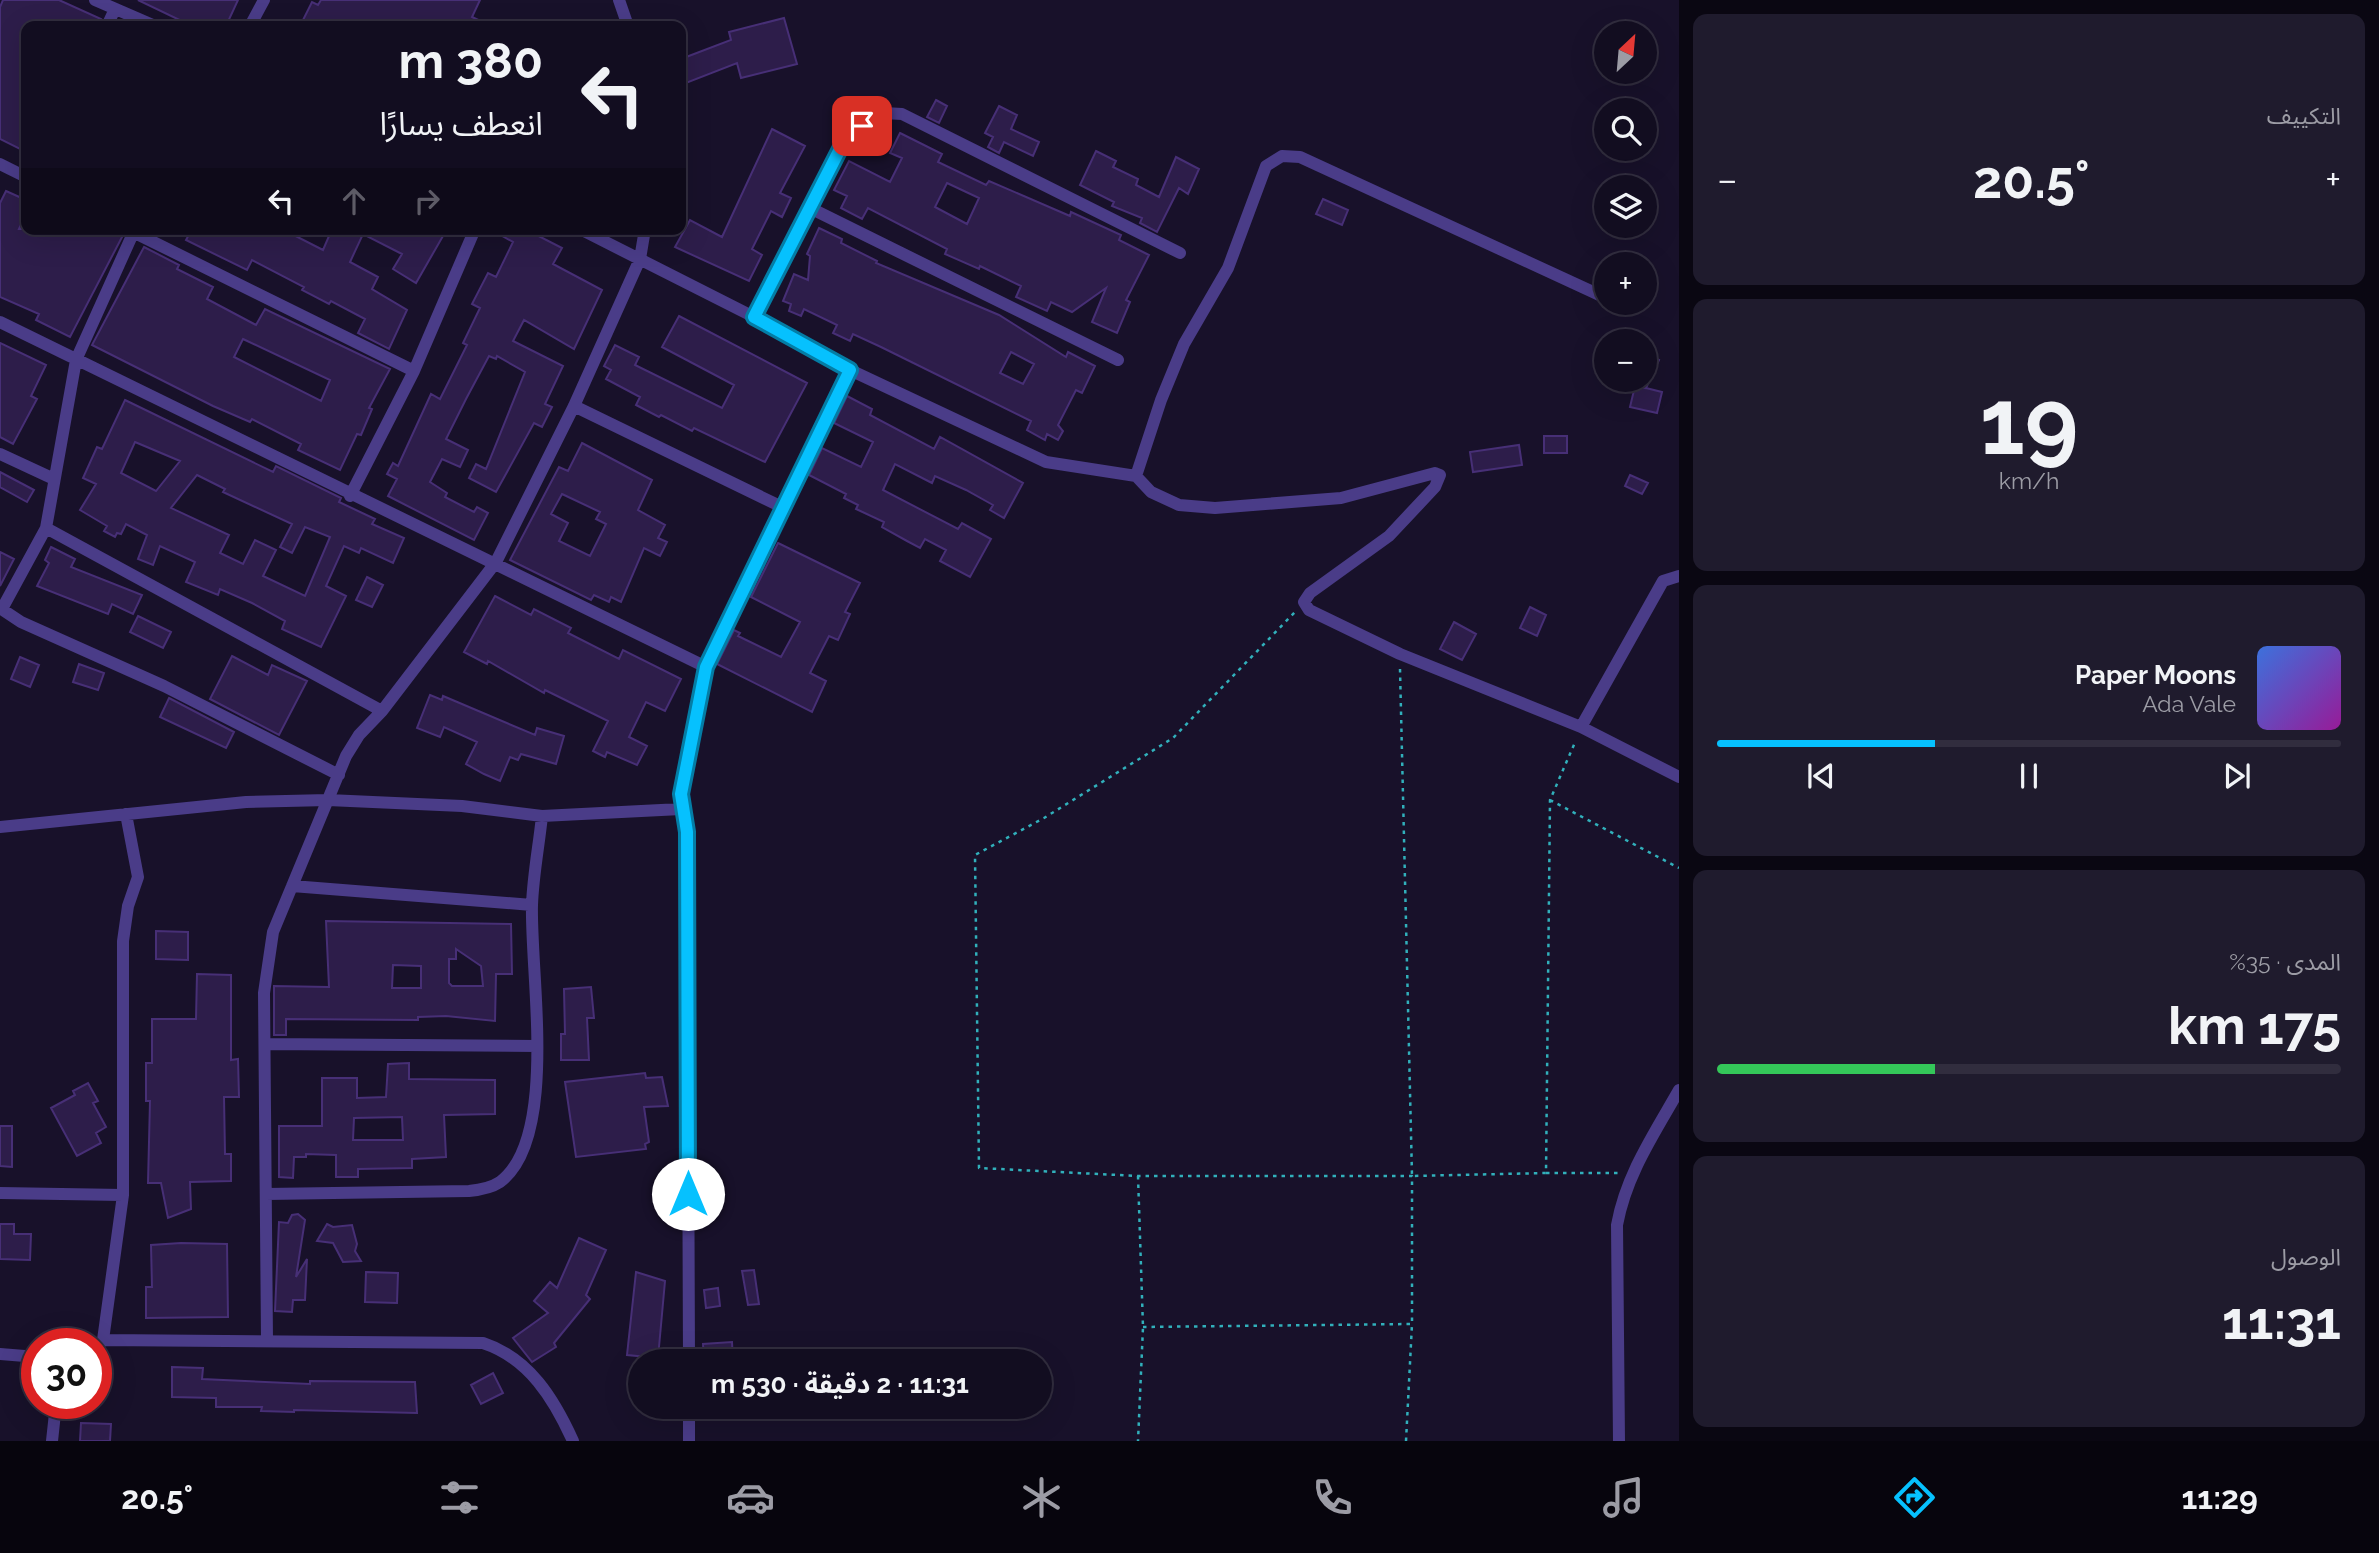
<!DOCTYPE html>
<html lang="ar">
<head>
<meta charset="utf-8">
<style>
  body { margin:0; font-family:Raleway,"Noto Sans Arabic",sans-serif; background:#1f1b2d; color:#f1f3f6; direction:rtl; height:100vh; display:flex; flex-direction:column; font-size:26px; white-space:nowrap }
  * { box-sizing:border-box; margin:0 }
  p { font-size:23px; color:#9c9ca5 }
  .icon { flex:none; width:38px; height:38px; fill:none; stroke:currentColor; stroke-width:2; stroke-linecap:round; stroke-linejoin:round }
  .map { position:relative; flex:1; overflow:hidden; direction:ltr }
  .drawer { display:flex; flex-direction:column; gap:14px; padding:14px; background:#0a0712; width:700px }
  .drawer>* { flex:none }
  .banner { position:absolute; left:21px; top:21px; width:665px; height:214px; border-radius:14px; box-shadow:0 7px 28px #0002,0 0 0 2px #312d3e; direction:rtl; background:#120d20; color:#f1f3f6; overflow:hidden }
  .needle { width:46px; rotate:26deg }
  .tools { position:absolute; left:1594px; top:21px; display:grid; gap:14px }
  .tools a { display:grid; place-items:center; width:63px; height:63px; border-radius:50%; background:#120d20; box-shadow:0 7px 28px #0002,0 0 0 2px #312d3e; font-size:35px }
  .speed { position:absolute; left:21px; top:1328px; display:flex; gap:14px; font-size:35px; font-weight:700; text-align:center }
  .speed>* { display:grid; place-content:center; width:91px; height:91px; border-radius:50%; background:#120d20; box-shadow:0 7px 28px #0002,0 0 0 2px #312d3e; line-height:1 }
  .speed .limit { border:10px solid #d22; background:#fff; color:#111 }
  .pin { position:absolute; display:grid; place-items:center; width:60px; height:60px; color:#fff; margin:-30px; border-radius:14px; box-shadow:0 4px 10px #0006 }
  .me { position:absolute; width:77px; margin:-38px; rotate:0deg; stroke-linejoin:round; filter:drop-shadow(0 0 5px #0008) }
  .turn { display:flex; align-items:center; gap:24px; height:147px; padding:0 28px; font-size:32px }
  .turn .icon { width:91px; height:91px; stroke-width:2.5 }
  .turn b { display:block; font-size:49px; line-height:60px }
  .lanes { display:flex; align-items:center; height:66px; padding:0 28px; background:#0003; justify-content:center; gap:35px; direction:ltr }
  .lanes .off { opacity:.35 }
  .big { font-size:52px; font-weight:700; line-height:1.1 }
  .drawer .widget { flex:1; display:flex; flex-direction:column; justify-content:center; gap:10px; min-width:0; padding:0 24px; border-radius:14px; background:#1f1b2d }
  .drawer .dial { align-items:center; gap:0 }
  .dial b { font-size:91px; line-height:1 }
  .song { display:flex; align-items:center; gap:21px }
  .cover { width:84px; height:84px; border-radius:10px; background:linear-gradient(135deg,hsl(220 70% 55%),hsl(300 70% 35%)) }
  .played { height:7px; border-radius:4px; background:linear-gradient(90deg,#06c1fe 35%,#312d3e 35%) }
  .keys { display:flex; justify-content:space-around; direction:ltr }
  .heat { display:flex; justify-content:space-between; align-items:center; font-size:38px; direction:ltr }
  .charge { height:10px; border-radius:5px; background:linear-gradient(90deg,#34c759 35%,#312d3e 0) }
  .trip { position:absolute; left:628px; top:1349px; width:424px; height:70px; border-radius:35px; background:#120d20; box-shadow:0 7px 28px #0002,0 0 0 2px #312d3e; font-weight:700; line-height:70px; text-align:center; direction:rtl }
  .tabs { display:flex; height:112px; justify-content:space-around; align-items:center; background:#07050d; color:#9c9ca5 }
  .tabs .icon { width:49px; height:49px }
  .tabs .active { color:#06c1fe }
  .tabs b { font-size:32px; color:#f1f3f6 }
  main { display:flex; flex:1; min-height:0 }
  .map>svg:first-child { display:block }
  .building { fill:#2d1d4a; stroke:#472f76; stroke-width:2; fill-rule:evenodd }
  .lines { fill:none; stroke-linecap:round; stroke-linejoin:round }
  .path { stroke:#31b0bb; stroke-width:2.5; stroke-dasharray:3.5 5; stroke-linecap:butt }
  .street { stroke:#4a3c88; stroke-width:12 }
  .route-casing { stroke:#047da5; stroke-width:18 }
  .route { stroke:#06c1fe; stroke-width:12 }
</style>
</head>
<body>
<main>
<section class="drawer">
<div class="widget"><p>التكييف</p>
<div class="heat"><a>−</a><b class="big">20.5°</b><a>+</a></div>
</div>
<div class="widget dial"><b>19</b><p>km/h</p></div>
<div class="widget">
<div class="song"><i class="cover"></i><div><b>Paper Moons</b><p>Ada Vale</p></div></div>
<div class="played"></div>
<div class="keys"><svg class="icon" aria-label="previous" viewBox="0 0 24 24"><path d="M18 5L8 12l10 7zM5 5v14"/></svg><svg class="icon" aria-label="pause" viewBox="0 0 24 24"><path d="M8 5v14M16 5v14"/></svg><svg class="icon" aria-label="next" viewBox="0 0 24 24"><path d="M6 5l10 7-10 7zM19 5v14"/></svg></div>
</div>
<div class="widget"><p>المدى · 35%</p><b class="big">175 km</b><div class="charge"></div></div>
<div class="widget"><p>الوصول</p><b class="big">11:31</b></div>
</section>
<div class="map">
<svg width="1679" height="1441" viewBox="0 0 1679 1441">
  <rect width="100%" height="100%" fill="#18112a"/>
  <path class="building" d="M 3,0 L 59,0 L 101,19 L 98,26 L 26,26 L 26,152 L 0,139 L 0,7 Z
    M 138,0 L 238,0 L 226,26 L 192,26 Z
    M 321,0 L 480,0 L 472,17 L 491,26 L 300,26 L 312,2 L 318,5 Z
    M 784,18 L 797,64 L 741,78 L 737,63 L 686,83 L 681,59 L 731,40 L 729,32 Z
    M 936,100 L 947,106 L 939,123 L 927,117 Z
    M 999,106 L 1017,115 L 1011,129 L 1039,142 L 1033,156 L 1004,142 L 999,153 L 988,147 L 993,137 L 985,133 Z
    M 772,129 L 805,146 L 780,193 L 791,198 L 782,217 L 771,211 L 752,249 L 762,255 L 749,281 L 675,247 L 690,220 L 722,237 Z
    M 900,133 L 942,154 L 938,162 L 986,185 L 989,181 L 1070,216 L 1071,212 L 1121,235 L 1119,240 L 1149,255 L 1126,300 L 1130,302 L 1117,333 L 1092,322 L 1106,288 L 1072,312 L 1051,302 L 1047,311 L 1016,297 L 1021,286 L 980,266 L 979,269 L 945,254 L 947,249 L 868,208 L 862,219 L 841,208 L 847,196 L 834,190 L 849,161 L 890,182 L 902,158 L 890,153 ZM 947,183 L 979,198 L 967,224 L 935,207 Z
    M 1096,151 L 1116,161 L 1113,167 L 1138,179 L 1136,185 L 1159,197 L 1176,157 L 1199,169 L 1188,194 L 1179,188 L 1157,232 L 1140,223 L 1142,218 L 1112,206 L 1114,202 L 1080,185 Z
    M 6,191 L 26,200 L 26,213 L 19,229 L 109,229 L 122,237 L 70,337 L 36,320 L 39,314 L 0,297 L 0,203 Z
    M 1323,199 L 1348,210 L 1342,225 L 1316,214 Z
    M 819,228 L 842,239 L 841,243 L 877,261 L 876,263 L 999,315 L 1066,357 L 1068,352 L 1095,366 L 1082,393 L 1076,390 L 1058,425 L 1063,431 L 1058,440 L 1047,434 L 1045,440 L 1027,430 L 1031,421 L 881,347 L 853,334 L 850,341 L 833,333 L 837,325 L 804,309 L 801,316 L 789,311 L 791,304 L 783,301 L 794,274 L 808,280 L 810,256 L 807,254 ZM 1011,352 L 1034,364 L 1023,384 L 1000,373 Z
    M 192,229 L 282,229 L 323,250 L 332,229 L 447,229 L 416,283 L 393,269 L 402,254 L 363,234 L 350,262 L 378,277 L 372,289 L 407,310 L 389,349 L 358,333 L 365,319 L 331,301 L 329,304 L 302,290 L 304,287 L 252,260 L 247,270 L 186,240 Z
    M 490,229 L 525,229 L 562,248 L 553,264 L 602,290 L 574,349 L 524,320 L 513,341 L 563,366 L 545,404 L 552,407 L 542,427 L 534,423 L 496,492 L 469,478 L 476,464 L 486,469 L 525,372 L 497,356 L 496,359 L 489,356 L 466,399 L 446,439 L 468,450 L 460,467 L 442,459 L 430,482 L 447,493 L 445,497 L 474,512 L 477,507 L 488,513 L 474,540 L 388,496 L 397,479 L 387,474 L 393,463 L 398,466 L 431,394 L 440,399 L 467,345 L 463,343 L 480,308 L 472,304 L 488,273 L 496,277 L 513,242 Z
    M 144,247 L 179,265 L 177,269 L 213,287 L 207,299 L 256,325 L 265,309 L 390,369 L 369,408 L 372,409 L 361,435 L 357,434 L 340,470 L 298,450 L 301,444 L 252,419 L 250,422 L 213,406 L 92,345 ZM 243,339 L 330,380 L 321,401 L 234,357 Z
    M 679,316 L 807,383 L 765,462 L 694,428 L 692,431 L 661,415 L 659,417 L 636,405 L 640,397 L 606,379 L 611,370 L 604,366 L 615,345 L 639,357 L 635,365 L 722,408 L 734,385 L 662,347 Z
    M 0,343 L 46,365 L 31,396 L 37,399 L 13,444 L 0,437 Z
    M 1645,353 L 1659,360 L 1646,388 L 1662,392 L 1657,413 L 1630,407 L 1635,386 L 1645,388 Z
    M 847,396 L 872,409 L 870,415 L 934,449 L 940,437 L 1023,483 L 1004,518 L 990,510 L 993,505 L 966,490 L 935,476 L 932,483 L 895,464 L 883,490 L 958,529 L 962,523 L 991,539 L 970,577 L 940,561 L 946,550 L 925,539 L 920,548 L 907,541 L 882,527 L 884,522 L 856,509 L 858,505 L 844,498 L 846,494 L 809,475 L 822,448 L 861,467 L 873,442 L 834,423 Z
    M 125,400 L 273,472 L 276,466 L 341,498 L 339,502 L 375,519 L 372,524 L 404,538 L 393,563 L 361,548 L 359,553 L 344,546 L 326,586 L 346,596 L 321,647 L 282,629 L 285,621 L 252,603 L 220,589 L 218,595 L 186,582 L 195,562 L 160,546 L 153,565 L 138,559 L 147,535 L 126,524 L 121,534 L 117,533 L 115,537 L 104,531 L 107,526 L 80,510 L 96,484 L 83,478 L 97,447 L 102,449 ZM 135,442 L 180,461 L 156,491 L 121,473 ZM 197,475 L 225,489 L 223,492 L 292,524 L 280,547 L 292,553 L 305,527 L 330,537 L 305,596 L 263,576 L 276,550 L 255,540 L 243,564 L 220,553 L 229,535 L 171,508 Z
    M 1544,436 L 1567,436 L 1567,453 L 1544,453 Z
    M 582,443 L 652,480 L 638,510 L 665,525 L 658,538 L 667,542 L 660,556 L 644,548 L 621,602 L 611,597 L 609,602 L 594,595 L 591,600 L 510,560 L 559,467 L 568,471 ZM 562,494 L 600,512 L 596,519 L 606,524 L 590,556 L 559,541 L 568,523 L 551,514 Z
    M 1519,445 L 1522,465 L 1473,472 L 1470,452 Z
    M 0,472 L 34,490 L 27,502 L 0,487 Z
    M 1630,475 L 1648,483 L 1642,494 L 1625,486 Z
    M 778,543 L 860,583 L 845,612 L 850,614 L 838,640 L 829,636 L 810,673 L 826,681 L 812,712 L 717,664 L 734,630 L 740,633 L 738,636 L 781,657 L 800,622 L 751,597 Z
    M 51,547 L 75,559 L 71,567 L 142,595 L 133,614 L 112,604 L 108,614 L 37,586 L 49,563 L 45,560 Z
    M 0,552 L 14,559 L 0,586 Z
    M 367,577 L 383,585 L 372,607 L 356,600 Z
    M 495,596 L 531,615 L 534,609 L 571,628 L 568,633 L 619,659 L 623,650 L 681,679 L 665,711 L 646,702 L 629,737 L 647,746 L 637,765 L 607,752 L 605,757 L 593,751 L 608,721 L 545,690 L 544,693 L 488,661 L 487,664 L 464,652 Z
    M 1530,607 L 1546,615 L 1537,636 L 1520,628 Z
    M 138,616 L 171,632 L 163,648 L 130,632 Z
    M 1454,622 L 1476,634 L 1462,660 L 1440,649 Z
    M 232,656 L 268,675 L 272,665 L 307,681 L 279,735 L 210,699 Z
    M 20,657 L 39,665 L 30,687 L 11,679 Z
    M 79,664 L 104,673 L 98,690 L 73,682 Z
    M 430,695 L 442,700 L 443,696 L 535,735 L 537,728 L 564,736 L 556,764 L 521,754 L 518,760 L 510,757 L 500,781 L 484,774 L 466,764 L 477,742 L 444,727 L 440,737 L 417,728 Z
    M 169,698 L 234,732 L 226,748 L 160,717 Z
    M 326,921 L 511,924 L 512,974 L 496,974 L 495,1021 L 446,1016 L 418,1017 L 418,1020 L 286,1019 L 286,1035 L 274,1035 L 274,986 L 329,987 ZM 456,949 L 481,966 L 483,986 L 452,986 L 449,983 L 449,959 L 456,959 ZM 393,965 L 421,966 L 421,988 L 392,988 Z
    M 156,931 L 188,932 L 188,960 L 156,959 Z
    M 197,974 L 231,975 L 231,1060 L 238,1059 L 239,1097 L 224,1097 L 225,1154 L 231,1154 L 231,1181 L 190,1182 L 191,1209 L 168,1218 L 161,1183 L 148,1183 L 150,1101 L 146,1101 L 146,1063 L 152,1063 L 152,1019 L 196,1019 Z
    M 591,987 L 594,1018 L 587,1018 L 589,1060 L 561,1060 L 561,1034 L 565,1034 L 564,989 Z
    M 409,1063 L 409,1079 L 495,1080 L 495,1114 L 444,1115 L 446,1157 L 412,1159 L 412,1168 L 358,1169 L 358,1177 L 336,1177 L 336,1155 L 306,1154 L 306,1157 L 294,1157 L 293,1178 L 279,1177 L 279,1126 L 322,1126 L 322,1078 L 357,1078 L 357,1098 L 386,1097 L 388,1064 ZM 402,1117 L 403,1140 L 353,1140 L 354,1118 Z
    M 645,1073 L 646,1078 L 662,1077 L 668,1106 L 644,1107 L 649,1142 L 645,1144 L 646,1149 L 576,1157 L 565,1082 Z
    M 88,1083 L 98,1101 L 93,1103 L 106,1127 L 96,1133 L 101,1143 L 77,1156 L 51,1108 L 75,1095 L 73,1091 Z
    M 0,1126 L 12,1126 L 12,1167 L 0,1166 Z
    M 298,1214 L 305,1220 L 296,1277 L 307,1259 L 305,1300 L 293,1300 L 292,1312 L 275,1311 L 279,1222 L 288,1223 L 292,1215 Z
    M 0,1224 L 14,1224 L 14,1234 L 31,1234 L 30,1260 L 0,1259 Z
    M 327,1224 L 333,1227 L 352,1225 L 357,1244 L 355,1251 L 361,1261 L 343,1262 L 333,1243 L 317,1241 Z
    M 579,1238 L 606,1250 L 586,1295 L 590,1299 L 554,1343 L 556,1347 L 532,1362 L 513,1338 L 548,1313 L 534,1301 L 550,1282 L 557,1288 Z
    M 181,1243 L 227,1244 L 228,1317 L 146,1318 L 146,1287 L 152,1287 L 151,1245 Z
    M 754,1270 L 759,1304 L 748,1305 L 742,1271 Z
    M 366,1272 L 398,1273 L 397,1303 L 365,1302 Z
    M 636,1272 L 665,1281 L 658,1358 L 627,1355 Z
    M 718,1288 L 720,1306 L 706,1308 L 704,1290 Z
    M 732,1342 L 733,1362 L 704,1362 L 703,1344 Z
    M 172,1367 L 203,1368 L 202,1379 L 310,1384 L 310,1381 L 415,1382 L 417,1413 L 294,1410 L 294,1412 L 261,1411 L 262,1407 L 216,1407 L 216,1398 L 172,1397 Z
    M 493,1373 L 503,1393 L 481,1404 L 471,1385 Z
    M 81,1423 L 111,1424 L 110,1441 L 80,1441 Z"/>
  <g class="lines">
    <path class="path" d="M 1400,669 L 1412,1176 L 1546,1173 L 1550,800 L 1576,740
      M 1550,800 L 1679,868
      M 1546,1173 L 1619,1173
      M 1138,1176 L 1143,1327 L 1138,1441
      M 1143,1327 L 1412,1324 L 1412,1176 L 1138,1176 L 979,1168 L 975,855 L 1044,818 L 1173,738 L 1295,612
      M 1406,1441 L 1412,1324"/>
    <path class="street" d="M 95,0 L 155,26
      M 619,0 L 628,26
      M 107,26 L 115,9
      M 250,26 L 264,0
      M 0,164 L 26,177
      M 810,208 L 1118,360
      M 127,229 L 414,371
      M 580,229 L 754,317 L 850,370 L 1046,462 L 1136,476 L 1151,492 L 1179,505 L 1215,508 L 1341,498 L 1435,473 L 1440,475 L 1435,487 L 1389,536 L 1310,593 L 1304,602 L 1309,610 L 1400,654 L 1581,727 L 1679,777
      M 1618,303 L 1626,306
      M 754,317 L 840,150 L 862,126 L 884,113 L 902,114 L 1180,253
      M 0,322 L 706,667
      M 574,406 L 784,508
      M 0,454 L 54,479
      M 1136,476 L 1161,400 L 1184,344 L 1228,268 L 1266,166 L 1282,156 L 1300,157 L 1606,298
      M 350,496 L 414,371 L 475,229
      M 46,528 L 382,711
      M 0,608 L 21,622 L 164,686 L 339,775
      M 2,609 L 46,528 L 76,360 L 135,229
      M 1581,727 L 1663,581 L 1679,576
      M 681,809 L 687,832 L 689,1362
      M 0,827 L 246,802 L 328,800 L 462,806 L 542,816 L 681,809 L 681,794 L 706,667 L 850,370
      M 292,886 L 532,905
      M 265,1044 L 537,1046
      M 0,1193 L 123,1195 L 123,941 L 128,906 L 138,877 L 126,814
      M 266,1194 L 469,1191 C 479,1190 491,1188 500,1182 C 559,1138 530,974 532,905 C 533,876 539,845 542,816
      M 103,1340 L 483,1343 C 529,1358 554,1399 573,1441
      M 267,1341 L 264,993 L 273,932 L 346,756 L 359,735 L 382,711 L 496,562 L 574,406 L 640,259 L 645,229
      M 96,1348 L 103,1340 L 123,1195
      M 0,1354 L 37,1357
      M 689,1407 L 689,1441
      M 52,1441 L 56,1404
      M 1619,1441 L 1617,1225 C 1626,1175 1654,1134 1679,1090"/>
  </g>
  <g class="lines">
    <g class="route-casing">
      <path id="route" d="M 688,1194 L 687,832 L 681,794 L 706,667 L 850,370 L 754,317 L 840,149 L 862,126"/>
    </g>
    <use href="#route" class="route"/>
  </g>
</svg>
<div class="tools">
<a><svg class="needle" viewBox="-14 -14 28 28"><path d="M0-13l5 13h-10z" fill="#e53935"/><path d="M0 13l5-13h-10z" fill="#9c9ca5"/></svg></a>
<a><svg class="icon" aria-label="search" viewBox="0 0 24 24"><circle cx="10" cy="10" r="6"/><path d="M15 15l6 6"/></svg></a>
<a><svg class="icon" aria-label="layers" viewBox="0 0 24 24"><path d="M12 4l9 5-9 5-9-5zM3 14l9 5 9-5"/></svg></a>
<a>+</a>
<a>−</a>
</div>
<div class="speed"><div class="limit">30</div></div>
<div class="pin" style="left:862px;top:126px;background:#d93025"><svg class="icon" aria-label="arrive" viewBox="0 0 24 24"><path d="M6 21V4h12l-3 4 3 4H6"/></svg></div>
<svg class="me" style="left:688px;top:1194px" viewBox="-20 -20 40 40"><circle r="19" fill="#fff"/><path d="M0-13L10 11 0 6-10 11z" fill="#06c1fe"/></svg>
<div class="trip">11:31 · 2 دقيقة · 530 m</div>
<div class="banner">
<div class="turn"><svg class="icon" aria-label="left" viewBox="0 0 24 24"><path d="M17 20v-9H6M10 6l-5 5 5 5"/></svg><div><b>380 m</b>انعطف يسارًا</div></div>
<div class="lanes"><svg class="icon" aria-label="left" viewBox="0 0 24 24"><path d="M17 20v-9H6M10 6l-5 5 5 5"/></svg><svg class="icon off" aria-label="ahead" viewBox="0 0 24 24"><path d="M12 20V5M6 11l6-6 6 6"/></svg><svg class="icon off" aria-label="right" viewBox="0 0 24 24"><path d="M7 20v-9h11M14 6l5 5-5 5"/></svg></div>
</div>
</div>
</main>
<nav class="tabs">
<b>11:29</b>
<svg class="icon active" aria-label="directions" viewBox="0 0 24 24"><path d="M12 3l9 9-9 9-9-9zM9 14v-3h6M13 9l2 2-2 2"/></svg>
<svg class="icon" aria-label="music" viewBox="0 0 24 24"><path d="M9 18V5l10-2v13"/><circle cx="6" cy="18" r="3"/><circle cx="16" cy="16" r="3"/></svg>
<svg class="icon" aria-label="phone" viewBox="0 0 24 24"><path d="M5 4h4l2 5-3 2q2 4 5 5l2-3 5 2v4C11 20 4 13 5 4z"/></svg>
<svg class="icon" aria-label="climate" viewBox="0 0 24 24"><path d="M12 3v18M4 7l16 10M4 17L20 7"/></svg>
<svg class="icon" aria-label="car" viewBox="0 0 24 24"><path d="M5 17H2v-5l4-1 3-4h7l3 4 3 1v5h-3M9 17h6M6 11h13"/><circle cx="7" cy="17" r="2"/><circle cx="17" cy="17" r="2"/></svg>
<svg class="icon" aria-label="filters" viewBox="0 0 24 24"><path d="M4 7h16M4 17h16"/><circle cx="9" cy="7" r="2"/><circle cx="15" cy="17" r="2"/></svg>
<b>20.5°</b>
</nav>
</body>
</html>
